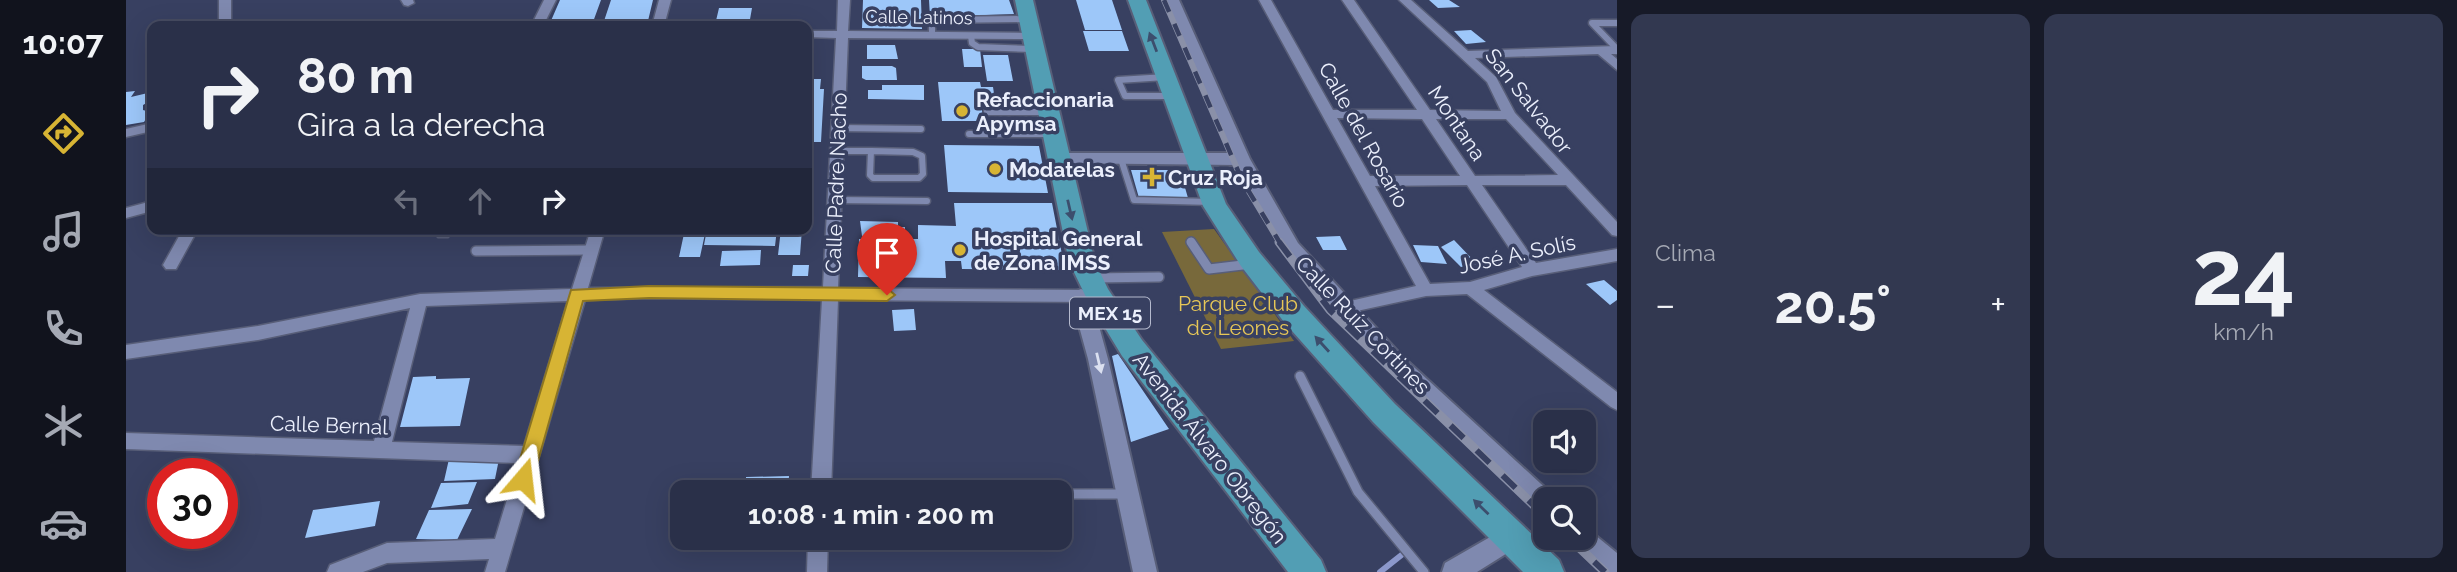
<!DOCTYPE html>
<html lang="es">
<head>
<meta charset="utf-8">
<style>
  body { margin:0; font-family:Raleway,sans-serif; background:#323850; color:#f1f3f6; height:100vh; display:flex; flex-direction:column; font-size:26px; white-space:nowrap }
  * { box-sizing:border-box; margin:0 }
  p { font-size:23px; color:#a5a9b4 }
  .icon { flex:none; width:38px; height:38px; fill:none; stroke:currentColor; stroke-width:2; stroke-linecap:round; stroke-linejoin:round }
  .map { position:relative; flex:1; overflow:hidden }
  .details { display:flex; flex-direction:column; gap:14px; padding:14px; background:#171a28; width:840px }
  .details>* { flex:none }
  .guide { position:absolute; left:21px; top:21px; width:665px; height:214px; border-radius:14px; box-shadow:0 7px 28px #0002,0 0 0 2px #464b61; background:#2a3049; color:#f1f3f6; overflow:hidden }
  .buttons { position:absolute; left:1407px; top:410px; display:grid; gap:14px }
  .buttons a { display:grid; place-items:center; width:63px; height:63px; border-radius:14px; background:#2a3049; box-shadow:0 7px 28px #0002,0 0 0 2px #464b61; font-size:35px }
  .speed { position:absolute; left:21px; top:458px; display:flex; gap:14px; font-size:35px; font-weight:700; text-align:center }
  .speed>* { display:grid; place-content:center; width:91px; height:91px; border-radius:50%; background:#2a3049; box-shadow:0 7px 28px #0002,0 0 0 2px #464b61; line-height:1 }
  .speed .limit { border:10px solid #d22; background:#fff; color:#111 }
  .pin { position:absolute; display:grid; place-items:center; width:60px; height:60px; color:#fff; margin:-72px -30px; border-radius:50% 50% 50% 0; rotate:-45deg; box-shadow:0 0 7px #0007 }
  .pin .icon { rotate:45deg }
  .me { position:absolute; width:77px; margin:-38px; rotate:17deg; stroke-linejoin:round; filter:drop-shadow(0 0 5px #0008) }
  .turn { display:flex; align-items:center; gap:24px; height:147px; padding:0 35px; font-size:32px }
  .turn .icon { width:91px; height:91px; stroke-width:2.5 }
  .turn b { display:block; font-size:49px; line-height:60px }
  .lanes { display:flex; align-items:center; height:66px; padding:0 35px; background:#0003; justify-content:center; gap:35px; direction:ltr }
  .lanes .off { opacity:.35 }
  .big { font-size:52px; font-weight:700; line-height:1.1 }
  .details .widget { flex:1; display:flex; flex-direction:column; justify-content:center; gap:10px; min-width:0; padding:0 24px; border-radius:14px; background:#323850 }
  .details .dial { align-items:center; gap:0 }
  .dial b { font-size:91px; line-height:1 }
  .heat { display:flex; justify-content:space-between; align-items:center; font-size:38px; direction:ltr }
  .details .tiles { flex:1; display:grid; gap:14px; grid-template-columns:repeat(2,1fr) }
  .trip { position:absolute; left:544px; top:480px; width:402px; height:70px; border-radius:14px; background:#2a3049; box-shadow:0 7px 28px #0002,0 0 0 2px #464b61; font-weight:700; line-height:70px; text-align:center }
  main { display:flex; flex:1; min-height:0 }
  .tab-bar { display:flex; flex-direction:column; width:126px; justify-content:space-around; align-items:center; background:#11131d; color:#a5a9b4 }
  .tab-bar .icon { width:49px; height:49px }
  .tab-bar .on { color:#d7b434 }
  .tab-bar b { font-size:32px; color:#f1f3f6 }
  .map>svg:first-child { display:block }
  .green { fill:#78693b }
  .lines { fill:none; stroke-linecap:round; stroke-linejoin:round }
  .stream { stroke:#8c98cb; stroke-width:6 }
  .building { fill:#9dc7f9 }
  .service-far1-casing { stroke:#585e78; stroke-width:9 }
  .service-casing { stroke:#585e78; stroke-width:12 }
  .minor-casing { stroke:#585e78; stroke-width:3 }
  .tertiary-casing { stroke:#585e78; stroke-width:4 }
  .trunk-casing { stroke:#585e78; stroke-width:4 }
  .service-far1 { stroke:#7f89af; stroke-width:6 }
  .service { stroke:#7f89af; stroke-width:9 }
  .minor { fill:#7f89af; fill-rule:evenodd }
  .tertiary { fill:#7f89af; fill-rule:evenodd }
  .trunk { fill:#529eb4; fill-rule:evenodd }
  .rail-far1-casing { stroke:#8a90a8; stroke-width:6 }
  .rail-casing { stroke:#8a90a8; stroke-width:9 }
  .rail-far1 { stroke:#384061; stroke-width:4.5; stroke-dasharray:13; stroke-linecap:butt }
  .rail { stroke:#384061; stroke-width:6; stroke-dasharray:18; stroke-linecap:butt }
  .oneway { fill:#3c4e6d }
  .oneway2 { fill:#dbe0f0 }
  .route { fill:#d7b434; stroke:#8c7522; stroke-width:2 }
  .poi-dot { fill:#d7b434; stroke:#384061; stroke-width:2.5 }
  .labels { text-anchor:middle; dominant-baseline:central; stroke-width:7; stroke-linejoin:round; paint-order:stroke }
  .far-street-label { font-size:18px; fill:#ebeffc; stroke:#384061 }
  .shield { fill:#384061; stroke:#b5bace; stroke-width:2 }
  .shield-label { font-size:19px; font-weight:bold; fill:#ebeffc }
  .poi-label { font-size:21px; font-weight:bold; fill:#ebeffc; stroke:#384061; text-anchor:start }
  .street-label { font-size:21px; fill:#ebeffc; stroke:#384061 }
  .park-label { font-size:21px; fill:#e7c757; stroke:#384061 }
</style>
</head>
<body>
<main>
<nav class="tab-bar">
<b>10:07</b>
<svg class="icon on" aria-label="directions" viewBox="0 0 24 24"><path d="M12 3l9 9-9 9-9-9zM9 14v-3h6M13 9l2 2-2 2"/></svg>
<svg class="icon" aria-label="music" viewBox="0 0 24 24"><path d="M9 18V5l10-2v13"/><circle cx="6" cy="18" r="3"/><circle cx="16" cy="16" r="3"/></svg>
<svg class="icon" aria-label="phone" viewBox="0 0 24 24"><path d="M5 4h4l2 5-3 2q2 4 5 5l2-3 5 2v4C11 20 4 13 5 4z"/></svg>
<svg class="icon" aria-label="climate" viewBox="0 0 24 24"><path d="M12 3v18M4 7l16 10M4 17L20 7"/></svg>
<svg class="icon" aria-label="car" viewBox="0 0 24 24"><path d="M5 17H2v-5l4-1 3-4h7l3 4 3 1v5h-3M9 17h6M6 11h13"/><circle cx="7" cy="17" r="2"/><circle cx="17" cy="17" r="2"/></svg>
</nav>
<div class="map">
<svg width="1491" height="572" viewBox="0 0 1491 572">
  <rect width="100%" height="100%" fill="#384061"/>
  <path class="green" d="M 1088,229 L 1168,341 L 1095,349 L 1036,232 Z"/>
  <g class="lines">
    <path class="stream" d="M 1254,572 L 1278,553"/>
  </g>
  <path class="building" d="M 434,0 L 475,0 L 467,22 L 424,23 Z
    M 485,0 L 527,0 L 521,25 L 477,24 Z
    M 737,0 L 795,0 L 796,29 L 736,28 Z
    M 803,0 L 883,0 L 888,14 L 804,17 Z
    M 950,0 L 986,0 L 996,30 L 959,30 Z
    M 1303,0 L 1323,0 L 1334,7 L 1312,8 Z
    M 593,8 L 626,8 L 623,25 L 589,25 Z
    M 1345,30 L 1360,42 L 1340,44 L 1328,31 Z
    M 957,31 L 996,31 L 1003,51 L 963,51 Z
    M 741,45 L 769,45 L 772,59 L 741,59 Z
    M 836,49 L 854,49 L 856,67 L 838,67 Z
    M 857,55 L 882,55 L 887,81 L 861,81 Z
    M 736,66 L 766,66 L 770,68 L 771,80 L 740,80 L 736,78 Z
    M 681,79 L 695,79 L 694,89 L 698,89 L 695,142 L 681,142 L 685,96 L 681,96 Z
    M 812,82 L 854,82 L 855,87 L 867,87 L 869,100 L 855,100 L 857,121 L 816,121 Z
    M 756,85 L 798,85 L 798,100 L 742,99 L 742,90 L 756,90 Z
    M 9,91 L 5,97 L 26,92 L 26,100 L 17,105 L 17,110 L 24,112 L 18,122 L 0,125 L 0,92 Z
    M 818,145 L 913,146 L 922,193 L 822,192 Z
    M 1005,170 L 1042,170 L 1047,185 L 1058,184 L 1062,198 L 1013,198 Z
    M 828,203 L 926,203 L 939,270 L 836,269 L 835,261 L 819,261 L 820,278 L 732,277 L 733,239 L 792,239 L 792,225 L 830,226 Z
    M 734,221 L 772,222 L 772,227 L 779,227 L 779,237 L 736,236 Z
    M 559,229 L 580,229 L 574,257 L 553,257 Z
    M 581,229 L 651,229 L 649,246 L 578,245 Z
    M 655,229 L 676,229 L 674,255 L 652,255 Z
    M 1214,236 L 1221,250 L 1197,250 L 1190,237 Z
    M 1328,240 L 1351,264 L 1335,267 L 1315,247 Z
    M 1287,245 L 1312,246 L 1321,264 L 1295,262 Z
    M 635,250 L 634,265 L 594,266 L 596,251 Z
    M 667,265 L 683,265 L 682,276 L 666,276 Z
    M 1478,280 L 1491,291 L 1491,300 L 1484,305 L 1460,284 Z
    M 788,309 L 790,330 L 768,331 L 766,310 Z
    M 992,354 L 1043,429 L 1005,442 L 986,356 Z
    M 310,376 L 310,379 L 344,378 L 334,426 L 274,427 L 287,377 Z
    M 323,459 L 373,459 L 369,479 L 318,481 Z
    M 663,476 L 662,492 L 611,492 L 611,483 L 620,483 L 620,477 Z
    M 351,482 L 342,504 L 305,508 L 315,483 Z
    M 254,501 L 249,526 L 179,538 L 187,510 Z
    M 346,509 L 331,540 L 290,539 L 303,510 Z"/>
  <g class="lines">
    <g class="service-far1-casing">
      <path id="service-far1" d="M 1491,23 L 1466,23 L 1491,49
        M 806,35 L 806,23 L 812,20 L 902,19
        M 845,36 L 846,43 L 852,47 L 907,49
        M 1040,77 L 992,80 L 999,96 L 1047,96
        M 861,112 L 922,112
        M 712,128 L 795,129
        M 843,134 L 927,134
        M 711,151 L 745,151
        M 745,151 L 787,152 L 796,156 L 797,174 L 793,178 L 747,178 L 744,175 Z
        M 995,159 L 1008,200 L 1086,202
        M 709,200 L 801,201"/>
    </g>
    <g class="service-casing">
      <path id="service" d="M 1065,242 L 1083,269 L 1125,264
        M 350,251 L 465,250
        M 969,278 L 1033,277
        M 1174,376 L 1232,492 L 1298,572
        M 934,494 L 999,494"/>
    </g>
    <g class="minor-casing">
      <path id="minor" d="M 93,0 L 105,0 L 105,26 L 93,26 Z
        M 275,0 L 287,0 L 288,3 L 282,6 L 278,5 Z
        M 418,0 L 430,0 L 417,26 L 405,26 Z
        M 533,0 L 545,0 L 538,26 L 526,26 Z
        M 712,0 L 724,0 L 722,31 L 906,33 L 912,36 L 906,39 L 722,38 L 712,288 L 966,290 L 972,292 L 974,296 L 972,300 L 966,302 L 712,300 L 705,492 L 685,492 L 696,300 L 523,298 L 459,300 L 379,572 L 359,572 L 363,559 L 261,563 L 237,572 L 201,572 L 204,565 L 261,543 L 369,539 L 392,463 L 0,449 L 0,433 L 248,441 L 284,308 L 132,340 L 0,359 L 0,345 L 132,326 L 294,294 L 446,289 L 465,229 L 479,229 L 462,288 L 697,287 L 710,38 L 681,37 L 681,31 L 711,31 ZM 442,301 L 398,446 L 266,442 L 300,306 Z
        M 1133,0 L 1145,0 L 1207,110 L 1291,110 L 1216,0 L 1228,0 L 1304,110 L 1375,111 L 1361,82 L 1273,0 L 1285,0 L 1342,51 L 1491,46 L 1491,54 L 1485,54 L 1491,59 L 1491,70 L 1472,54 L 1349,58 L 1370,77 L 1389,113 L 1491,222 L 1491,236 L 1486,235 L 1440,185 L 1356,185 L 1410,263 L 1491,249 L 1491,261 L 1406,276 L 1358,290 L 1491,392 L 1491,410 L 1485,407 L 1341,294 L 1300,296 L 1217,314 L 1211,312 L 1209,308 L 1211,304 L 1290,286 ZM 1211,118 L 1296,119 L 1334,176 L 1244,176 ZM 1310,119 L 1380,119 L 1432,175 L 1349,176 ZM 1341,185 L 1396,267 L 1344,282 L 1304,284 L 1249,186 Z
        M 26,123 L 26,131 L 0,137 L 0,129 Z
        M 26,201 L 26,211 L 0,218 L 0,208 Z
        M 57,229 L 72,229 L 50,269 L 40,269 L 37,265 Z
        M 311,229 L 326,229 L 322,237 L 312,237 L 310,233 Z
        M 682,537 L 702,537 L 701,572 L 681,572 Z"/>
    </g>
    <g class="tertiary-casing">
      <path id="tertiary" d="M 1039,0 L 1053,0 L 1124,159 L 1172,243 L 1277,357 L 1427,495 L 1429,499 L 1419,499 L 1419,514 L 1411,511 L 1263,369 L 1158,253 L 1111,165 L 927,163 L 925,159 L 933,153 L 1105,153 Z
        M 955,289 L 962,292 L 965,297 L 982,359 L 1031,572 L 1007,572 L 962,359 L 945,297 L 948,292 Z
        M 1385,525 L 1394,529 L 1397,537 L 1394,545 L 1351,572 L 1316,572 L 1319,563 Z
        M 1458,526 L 1491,553 L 1491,572 L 1475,572 L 1447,545 L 1444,537 L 1458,537 Z"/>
    </g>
    <g class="trunk-casing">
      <path id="trunk" d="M 889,0 L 907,0 L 969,262 L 982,289 L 1016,340 L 1195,560 L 1200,572 L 1162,572 L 996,356 L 959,295 L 943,262 Z
        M 1002,0 L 1020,0 L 1100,204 L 1133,252 L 1178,306 L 1269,404 L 1433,560 L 1438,572 L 1397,572 L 1247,422 L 1158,322 L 1115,266 L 1077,206 Z"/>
    </g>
    <use href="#service-far1" class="service-far1"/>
    <use href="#service" class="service"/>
    <use href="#minor" class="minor"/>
    <use href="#tertiary" class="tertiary"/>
    <use href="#trunk" class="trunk"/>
    <g class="rail-far1-casing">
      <path id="rail-far1" d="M 1038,0 L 1116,180 L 1154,243"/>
    </g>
    <g class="rail-casing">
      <path id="rail" d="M 1153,242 L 1204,310 L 1419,516
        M 1442,537 L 1479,572"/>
    </g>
    <use href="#rail-far1" class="rail-far1"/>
    <use href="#rail" class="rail"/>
  </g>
  <defs><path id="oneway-solid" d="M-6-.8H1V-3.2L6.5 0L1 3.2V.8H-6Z" transform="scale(1.75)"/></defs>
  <g class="oneway">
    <use href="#oneway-solid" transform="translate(1027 42) rotate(-111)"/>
    <use href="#oneway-solid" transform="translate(944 210) rotate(77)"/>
    <use href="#oneway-solid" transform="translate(1196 344) rotate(-132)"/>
    <use href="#oneway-solid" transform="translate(1355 507) rotate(-136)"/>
  </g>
  <use class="oneway2" href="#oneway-solid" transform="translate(973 363) rotate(77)"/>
  <path class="route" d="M 523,286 L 761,288 L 769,295 L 761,301 L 523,298 L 457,301 L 407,479 L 404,485 L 397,488 L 391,485 L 388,479 L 445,290 Z"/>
  <g class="poi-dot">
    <circle cx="836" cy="111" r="7"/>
    <circle cx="869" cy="169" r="7"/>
    <path d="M1022.5 166.5h7v7h7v7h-7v7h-7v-7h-7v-7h7z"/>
    <circle cx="834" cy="250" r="7"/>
  </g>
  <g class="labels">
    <g class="far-street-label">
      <text transform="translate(793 17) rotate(1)">Calle Latinos</text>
    </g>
    <rect class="shield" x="944" y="297.5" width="80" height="31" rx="5"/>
    <g class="shield-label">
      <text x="984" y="313">MEX 15</text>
    </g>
    <g class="poi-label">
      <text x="850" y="99">Refaccionaria<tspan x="850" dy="24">Apymsa</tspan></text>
      <text x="883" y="169">Modatelas</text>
      <text x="1042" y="177">Cruz Roja</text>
      <text x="848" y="238">Hospital General<tspan x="848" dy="24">de Zona IMSS</tspan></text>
    </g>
    <g class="street-label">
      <text transform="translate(1403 101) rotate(52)">San Salvador</text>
      <text transform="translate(1331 123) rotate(56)">Montana</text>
      <text transform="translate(1238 135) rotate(61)">Calle del Rosario</text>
      <text transform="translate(710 183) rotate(-88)">Calle Padre Nacho</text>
      <text transform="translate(1391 254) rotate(-12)">José A. Solís</text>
      <text transform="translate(1237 325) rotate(46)">Calle Ruíz Cortines</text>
      <text transform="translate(203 425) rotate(2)">Calle Bernal</text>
      <text transform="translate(1084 448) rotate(52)">Avenida Álvaro Obregón</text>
    </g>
    <g class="park-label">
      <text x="1112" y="303">Parque Club<tspan x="1112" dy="24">de Leones</tspan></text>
    </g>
  </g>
</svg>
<div class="buttons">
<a><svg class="icon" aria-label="sound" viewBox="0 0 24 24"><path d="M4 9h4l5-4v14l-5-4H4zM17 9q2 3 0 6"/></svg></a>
<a><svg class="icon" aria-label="search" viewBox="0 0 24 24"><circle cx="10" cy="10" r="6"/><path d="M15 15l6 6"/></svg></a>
</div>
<div class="speed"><div class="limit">30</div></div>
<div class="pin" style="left:761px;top:295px;background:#d93025"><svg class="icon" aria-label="arrive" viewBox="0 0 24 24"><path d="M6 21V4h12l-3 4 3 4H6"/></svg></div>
<svg class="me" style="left:397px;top:479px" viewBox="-20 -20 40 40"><path d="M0-17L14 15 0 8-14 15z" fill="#d7b434" stroke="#fff" stroke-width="4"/></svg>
<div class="trip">10:08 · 1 min · 200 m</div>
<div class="guide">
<div class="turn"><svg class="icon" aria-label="right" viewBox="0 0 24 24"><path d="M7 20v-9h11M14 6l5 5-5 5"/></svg><div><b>80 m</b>Gira a la derecha</div></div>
<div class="lanes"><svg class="icon off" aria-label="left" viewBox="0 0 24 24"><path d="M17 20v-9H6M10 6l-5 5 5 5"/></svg><svg class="icon off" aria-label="ahead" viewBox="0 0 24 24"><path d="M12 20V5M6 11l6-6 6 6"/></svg><svg class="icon" aria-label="right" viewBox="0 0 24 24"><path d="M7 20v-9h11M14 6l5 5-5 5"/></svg></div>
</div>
</div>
<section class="details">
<div class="tiles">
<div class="widget"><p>Clima</p>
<div class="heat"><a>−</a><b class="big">20.5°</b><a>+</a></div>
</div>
<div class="widget dial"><b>24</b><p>km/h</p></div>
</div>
</section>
</main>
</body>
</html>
